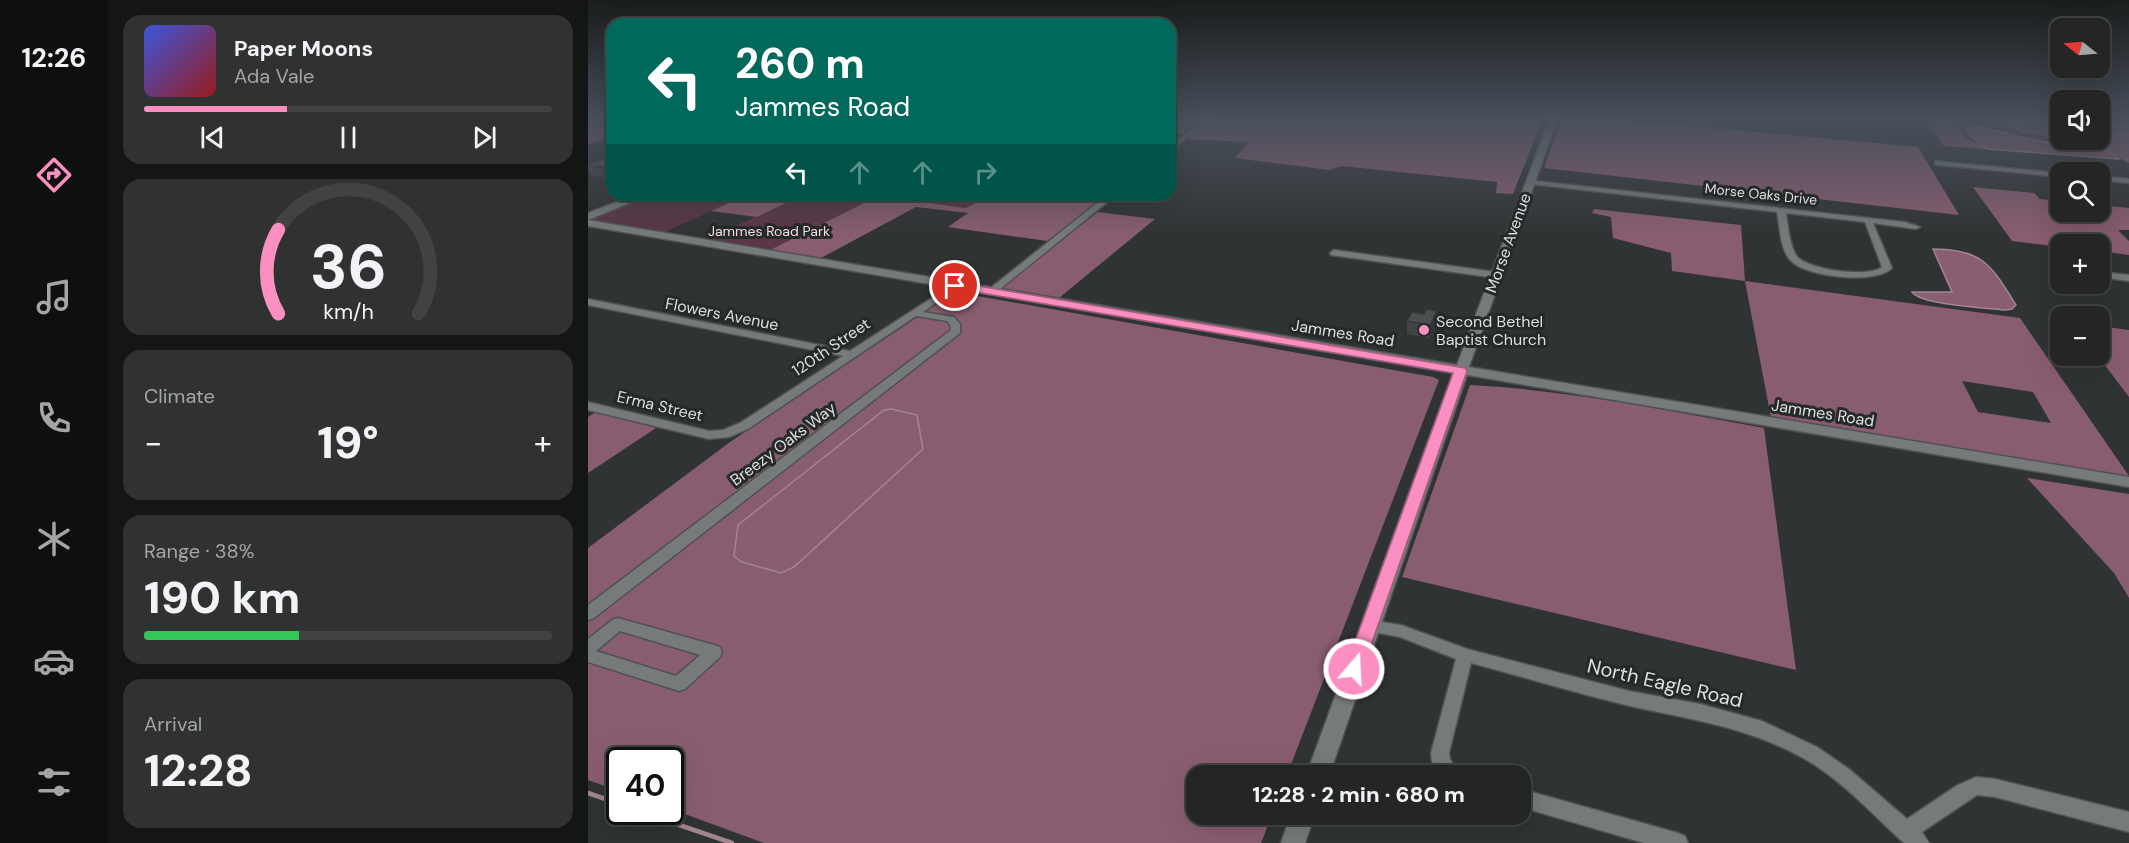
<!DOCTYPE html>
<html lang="en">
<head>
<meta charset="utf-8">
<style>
  body { margin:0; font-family:"DM Sans",sans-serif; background:#303232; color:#f1f3f6; height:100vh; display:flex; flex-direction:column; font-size:22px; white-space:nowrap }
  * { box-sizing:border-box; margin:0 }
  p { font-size:20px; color:#a3a5a7 }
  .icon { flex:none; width:33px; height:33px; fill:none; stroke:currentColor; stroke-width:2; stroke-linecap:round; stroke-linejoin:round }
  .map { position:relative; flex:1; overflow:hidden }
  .sheet { display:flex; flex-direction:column; gap:15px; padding:15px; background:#141515; width:480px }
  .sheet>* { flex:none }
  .banner { position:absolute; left:18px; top:18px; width:570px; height:183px; border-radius:18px; box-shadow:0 6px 24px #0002,0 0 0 2px #414343; background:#00695c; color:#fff; overflow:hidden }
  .needle { width:39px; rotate:287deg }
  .tools { position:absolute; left:1462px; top:18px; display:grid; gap:12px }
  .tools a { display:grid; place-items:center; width:60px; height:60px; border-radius:12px; background:#242626; box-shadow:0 6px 24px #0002,0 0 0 2px #414343; font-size:30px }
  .speed { position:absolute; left:18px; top:747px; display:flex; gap:12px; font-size:30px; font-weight:700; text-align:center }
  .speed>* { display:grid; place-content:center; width:78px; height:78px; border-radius:50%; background:#242626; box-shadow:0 6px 24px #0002,0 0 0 2px #414343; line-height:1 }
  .speed .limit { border:3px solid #111; border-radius:9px; background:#fff; color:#111 }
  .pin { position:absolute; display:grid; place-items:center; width:51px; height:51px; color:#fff; margin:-26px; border:3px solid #fff; border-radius:50%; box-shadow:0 2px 6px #0007 }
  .me { position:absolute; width:66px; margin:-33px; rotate:19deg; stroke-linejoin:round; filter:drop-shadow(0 0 4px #0008) }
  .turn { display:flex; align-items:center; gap:21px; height:126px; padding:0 30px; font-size:27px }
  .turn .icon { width:78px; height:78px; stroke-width:2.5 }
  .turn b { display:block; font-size:42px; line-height:51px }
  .lanes { display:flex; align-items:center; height:57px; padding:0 30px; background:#0003; justify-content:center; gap:30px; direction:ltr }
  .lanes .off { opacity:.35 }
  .big { font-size:45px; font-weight:800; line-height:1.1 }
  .sheet .tile { flex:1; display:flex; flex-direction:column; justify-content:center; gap:9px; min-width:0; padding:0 21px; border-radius:18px; background:#303232 }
  .sheet .dial { align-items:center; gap:0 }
  .dial svg { height:156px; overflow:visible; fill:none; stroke:#414343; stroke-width:7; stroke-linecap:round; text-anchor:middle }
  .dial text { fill:#f1f3f6; stroke:none }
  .song { display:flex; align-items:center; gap:18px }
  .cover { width:72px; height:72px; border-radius:9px; background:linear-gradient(135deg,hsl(230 70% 55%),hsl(0 70% 35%)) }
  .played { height:6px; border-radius:3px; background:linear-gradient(90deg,#fc8fc1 35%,#414343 35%) }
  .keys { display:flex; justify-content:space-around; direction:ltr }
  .heat { display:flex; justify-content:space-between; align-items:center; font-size:33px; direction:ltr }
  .charge { height:9px; border-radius:4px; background:linear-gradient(90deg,#34c759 38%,#414343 0) }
  .trip { position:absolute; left:598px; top:765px; width:345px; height:60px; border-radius:18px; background:#242626; box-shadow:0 6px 24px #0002,0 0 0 2px #414343; font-weight:800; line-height:60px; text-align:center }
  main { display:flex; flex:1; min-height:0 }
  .tab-bar { display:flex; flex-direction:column; width:108px; justify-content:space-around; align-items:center; background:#0e0f0f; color:#a3a5a7 }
  .tab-bar .icon { width:42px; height:42px }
  .tab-bar .active { color:#fc8fc1 }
  .tab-bar b { font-size:27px; color:#f1f3f6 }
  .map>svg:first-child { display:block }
  .built { fill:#353f40 }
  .green { fill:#5a3646 }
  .forest { fill:#895d70; fill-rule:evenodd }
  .water { fill:#8a5e71; stroke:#a38592; stroke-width:1.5 }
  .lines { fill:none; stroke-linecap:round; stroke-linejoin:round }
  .stream { stroke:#a38592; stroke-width:4.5 }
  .street-casing { stroke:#4f5152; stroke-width:3 }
  .secondary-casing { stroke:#4f5152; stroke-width:3 }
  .street { fill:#767a7a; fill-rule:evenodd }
  .secondary { fill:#767a7a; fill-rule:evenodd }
  .wall { fill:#414444 }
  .shaded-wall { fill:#353737 }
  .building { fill:#4c4f4f; stroke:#353737; stroke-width:1.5 }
  .route { fill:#fc8fc1; stroke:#a45d7d; stroke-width:1.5 }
  .poi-dot { fill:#fc8fc1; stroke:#262929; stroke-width:2 }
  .labels { text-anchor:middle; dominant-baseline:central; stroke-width:6; stroke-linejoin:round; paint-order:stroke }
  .far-street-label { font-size:14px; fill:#dedfe0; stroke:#262929 }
  .far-park-label { font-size:14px; fill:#f6d8e4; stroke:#262929 }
  .street-label { font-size:16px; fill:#dedfe0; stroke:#262929 }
  .poi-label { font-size:16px; fill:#dedfe0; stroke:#262929; text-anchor:start }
  .near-street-label { font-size:20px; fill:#dedfe0; stroke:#262929 }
</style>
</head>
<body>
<main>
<nav class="tab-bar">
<b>12:26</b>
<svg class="icon active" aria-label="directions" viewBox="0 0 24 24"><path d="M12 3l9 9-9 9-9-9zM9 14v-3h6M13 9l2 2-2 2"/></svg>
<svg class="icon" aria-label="music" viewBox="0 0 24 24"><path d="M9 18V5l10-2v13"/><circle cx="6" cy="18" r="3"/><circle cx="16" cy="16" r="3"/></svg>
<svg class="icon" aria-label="phone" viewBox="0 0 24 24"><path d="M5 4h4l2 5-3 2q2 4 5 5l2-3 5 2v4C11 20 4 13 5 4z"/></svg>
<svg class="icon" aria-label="climate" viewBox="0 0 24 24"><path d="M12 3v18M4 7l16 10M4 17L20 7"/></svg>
<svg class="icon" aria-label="car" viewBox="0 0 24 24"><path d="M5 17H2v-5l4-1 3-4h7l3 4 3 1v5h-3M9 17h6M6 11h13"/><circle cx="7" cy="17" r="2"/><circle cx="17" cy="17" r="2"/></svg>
<svg class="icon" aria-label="filters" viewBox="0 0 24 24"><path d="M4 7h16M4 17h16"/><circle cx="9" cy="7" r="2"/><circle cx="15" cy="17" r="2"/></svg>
</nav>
<section class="sheet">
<div class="tile">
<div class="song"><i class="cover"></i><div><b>Paper Moons</b><p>Ada Vale</p></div></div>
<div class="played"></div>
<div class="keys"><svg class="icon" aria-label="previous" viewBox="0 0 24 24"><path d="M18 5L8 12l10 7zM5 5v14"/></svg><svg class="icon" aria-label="pause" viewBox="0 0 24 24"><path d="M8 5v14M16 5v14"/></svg><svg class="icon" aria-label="next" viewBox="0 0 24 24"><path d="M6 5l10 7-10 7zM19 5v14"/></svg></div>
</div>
<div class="tile dial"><svg viewBox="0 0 100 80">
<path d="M14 69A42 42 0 1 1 86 69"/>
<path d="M14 69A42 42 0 0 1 14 26" stroke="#fc8fc1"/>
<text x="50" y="56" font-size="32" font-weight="700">36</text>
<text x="50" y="72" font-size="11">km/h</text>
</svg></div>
<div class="tile"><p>Climate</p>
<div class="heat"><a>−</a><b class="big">19°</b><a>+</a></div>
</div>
<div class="tile"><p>Range · 38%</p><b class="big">190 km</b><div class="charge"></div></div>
<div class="tile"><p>Arrival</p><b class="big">12:28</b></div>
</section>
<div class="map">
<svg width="1541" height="843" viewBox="0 0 1541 843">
  <rect width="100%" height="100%" fill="#303333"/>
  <path class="built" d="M 1016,118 L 1136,118 L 1137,129 Z"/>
  <path class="green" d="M 1371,118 L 1404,118 L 1412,124 L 1444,136 L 1499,141 L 1510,146 L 1449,141 L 1408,128 L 1377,127 L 1393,146 L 1379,139 L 1364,121 Z
    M 59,195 L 117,203 L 135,195 L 401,195 L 378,208 L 290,196 L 182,250 L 121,239 L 203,200 L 166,196 L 145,201 L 77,232 L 3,220 Z"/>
  <path class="forest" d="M 0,118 L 24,118 L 24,137 L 0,144 Z
    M 582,118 L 619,118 L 599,134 L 582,133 Z
    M 625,118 L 955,118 L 925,194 L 908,193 L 909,182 L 753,166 L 742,170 L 647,158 L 661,142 L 599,139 Z
    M 974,118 L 1016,118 L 1330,147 L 1371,215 L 956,168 Z
    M 1336,118 L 1371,118 L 1364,121 L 1379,139 L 1399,149 L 1356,146 Z
    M 1404,118 L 1473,118 L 1473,139 C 1449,136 1424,133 1404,118 Z
    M 1512,118 L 1541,118 L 1541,163 L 1499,141 L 1482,140 L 1512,140 Z
    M 1385,187 L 1446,193 L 1452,199 L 1473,201 L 1473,212 L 1512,212 L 1512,205 L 1541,208 L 1541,230 L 1530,230 L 1541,241 L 1541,255 L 1512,251 L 1512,244 L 1473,244 L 1473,247 L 1424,241 Z
    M 167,195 L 204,200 L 169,217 L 123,211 L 145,201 Z
    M 401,195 L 520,195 L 459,241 L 360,227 L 380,213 L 328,207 L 233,258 L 182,250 L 290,196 L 378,208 Z
    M 1006,209 L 1153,225 L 1157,281 L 1432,318 L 1541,476 L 1183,418 L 1157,281 L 1084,271 L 1083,253 L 1025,238 L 1023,217 L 1004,213 ZM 1374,381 L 1445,392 L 1463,423 L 1390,412 Z
    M 510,212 L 567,219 L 471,298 L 413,289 L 419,282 Z
    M 367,292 L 845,377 L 851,380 L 699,775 L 609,776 L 609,814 L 684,815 L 673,843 L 176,843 L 83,809 L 82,760 L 32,760 L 31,791 L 0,780 L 0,548 L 142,442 Z
    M 1512,326 L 1541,330 L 1541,397 L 1510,356 L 1512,356 Z
    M 882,385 C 981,390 1078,410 1176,428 L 1208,670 L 814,577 Z
    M 8,412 L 68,428 L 0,473 L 0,417 Z
    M 1439,478 L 1541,494 L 1541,598 L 1526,573 Z"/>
  <path class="water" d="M 1383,126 C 1406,127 1424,136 1446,140 C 1476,146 1506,138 1531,159 L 1399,149 L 1393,146 L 1377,129 L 1377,127 Z
    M 1345,249 C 1395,249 1403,265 1428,305 L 1424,309 L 1418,310 C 1399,308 1333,305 1324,292 L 1364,292 Z
    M 304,409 L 329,415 L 335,449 L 206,567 L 193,573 L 154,562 L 146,556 L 150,525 L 296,410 Z"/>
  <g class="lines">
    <path class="stream" d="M 0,793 L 32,804
      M 53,812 L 144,843"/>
    <g class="street-casing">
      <path id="street" d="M 618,118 L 625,118 L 582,151 L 582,146 Z
        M 1512,123 L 1541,125 L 1541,129 L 1512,127 Z
        M 1347,161 L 1473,173 L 1473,177 L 1350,165 L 1347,165 Z
        M 1512,176 L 1541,179 L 1541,183 L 1512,180 Z
        M 939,180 L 1317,222 L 1332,227 L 1328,229 L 1285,223 L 1304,268 C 1288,285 1219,277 1203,261 C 1192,250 1192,227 1189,212 L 942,184 L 939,184 ZM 1198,213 L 1277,222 L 1294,267 C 1281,278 1217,270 1208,255 C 1201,243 1200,226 1198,213 Z
        M 519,195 L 528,195 L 406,294 L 400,294 L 400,290 Z
        M 746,250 L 908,272 L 913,275 L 908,278 L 743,255 L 742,253 Z
        M 1522,273 L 1541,275 L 1541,281 L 1519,278 L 1517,276 Z
        M 367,283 L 372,286 L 370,288 L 335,312 L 366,317 L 372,324 L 372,333 L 6,618 L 0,620 L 0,605 L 363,330 L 362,325 L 359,321 L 328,316 L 160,429 L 141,437 L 121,439 L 0,410 L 0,402 L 121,431 L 135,430 L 152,423 L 255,356 L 0,305 L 0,299 L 262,351 Z
        M 30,618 L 126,645 L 132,647 L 134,652 L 132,657 L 97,689 L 91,691 L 0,662 L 0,639 L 24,620 ZM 32,631 L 112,655 L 88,676 L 8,651 Z
        M 781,620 L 813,625 L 879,649 L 1041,691 L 1112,704 L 1174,721 L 1229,747 L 1261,769 L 1319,819 L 1368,786 L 1388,777 L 1407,779 L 1541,812 L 1541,832 L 1407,797 L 1389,795 L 1334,832 L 1341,843 L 1316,843 C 1284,814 1253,779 1215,758 C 1157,726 1104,720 1042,706 C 988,693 936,677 883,663 L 861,753 L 862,759 L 872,776 L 852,776 L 844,762 L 843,753 L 868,659 L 812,637 L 775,630 L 773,626 L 775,622 Z
        M 933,789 L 1090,833 L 1097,836 L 1100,843 L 1056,843 L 933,807 Z"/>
    </g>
    <g class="secondary-casing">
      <path id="secondary" d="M 962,118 L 970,118 L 881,367 L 1541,477 L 1541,487 L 879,375 L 741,776 L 718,776 L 865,373 L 0,226 L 0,213 L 47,195 L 61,195 L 0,220 L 869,365 Z
        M 703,814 L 727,814 L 717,843 L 693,843 Z"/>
    </g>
    <use href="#street" class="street"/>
    <use href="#secondary" class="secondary"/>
  </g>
  <path class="wall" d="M 24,156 L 24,178 L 4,176 L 0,169 L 0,164 Z
    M 836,314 L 848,324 L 841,338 L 819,334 L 819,321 Z"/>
  <path class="shaded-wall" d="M 849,311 L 848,324 L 841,338 L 842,325 Z"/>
  <path class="building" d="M 24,156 L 24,169 L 0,165 L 0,164 Z
    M 838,309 L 849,311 L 842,325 L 819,321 L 824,312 L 836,314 Z"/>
  <linearGradient id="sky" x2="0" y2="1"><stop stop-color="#1a1c1c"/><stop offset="0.5" stop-color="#48505b"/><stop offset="1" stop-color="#48505b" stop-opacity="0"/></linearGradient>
  <rect width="1541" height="236" fill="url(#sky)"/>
  <path class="route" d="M 367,282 L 877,368 L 879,371 L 773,674 L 766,677 L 760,674 L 757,669 L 865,373 L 363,288 L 362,286 Z"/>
  <circle class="poi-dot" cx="836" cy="330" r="6"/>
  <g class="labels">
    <g class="far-street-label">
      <text transform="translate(1173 194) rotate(6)">Morse Oaks Drive</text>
    </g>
    <g class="far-park-label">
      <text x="181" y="231">Jammes Road Park</text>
    </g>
    <g class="street-label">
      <text transform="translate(920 243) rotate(-70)">Morse Avenue</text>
      <text transform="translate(134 314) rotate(11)">Flowers Avenue</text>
      <text transform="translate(755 333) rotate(9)">Jammes Road</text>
      <text transform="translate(243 347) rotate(-34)">120th Street</text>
      <text transform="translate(72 406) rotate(13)">Erma Street</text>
      <text transform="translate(1235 413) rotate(9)">Jammes Road</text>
      <text transform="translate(195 444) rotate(-37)">Breezy Oaks Way</text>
    </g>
    <g class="poi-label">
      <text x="848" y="321">Second Bethel<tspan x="848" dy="18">Baptist Church</tspan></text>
    </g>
    <g class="near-street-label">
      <text transform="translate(1077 683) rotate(13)">North Eagle Road</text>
    </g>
  </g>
</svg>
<div class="tools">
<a><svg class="needle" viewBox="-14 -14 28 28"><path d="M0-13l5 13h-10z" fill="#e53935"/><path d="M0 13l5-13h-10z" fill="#a3a5a7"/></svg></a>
<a><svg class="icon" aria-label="sound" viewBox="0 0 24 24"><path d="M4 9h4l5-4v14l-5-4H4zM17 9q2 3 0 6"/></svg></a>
<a><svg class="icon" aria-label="search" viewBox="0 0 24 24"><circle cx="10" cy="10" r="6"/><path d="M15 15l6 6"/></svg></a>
<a>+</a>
<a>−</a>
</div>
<div class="speed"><div class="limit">40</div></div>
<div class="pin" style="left:367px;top:286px;background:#d93025"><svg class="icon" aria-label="arrive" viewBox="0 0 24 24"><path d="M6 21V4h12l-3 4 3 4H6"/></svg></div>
<svg class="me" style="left:766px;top:669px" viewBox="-20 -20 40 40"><circle r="17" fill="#fc8fc1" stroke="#fff" stroke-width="3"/><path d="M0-11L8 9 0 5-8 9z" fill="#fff"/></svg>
<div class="trip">12:28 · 2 min · 680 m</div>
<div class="banner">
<div class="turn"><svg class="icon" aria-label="left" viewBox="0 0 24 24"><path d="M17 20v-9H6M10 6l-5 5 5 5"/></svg><div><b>260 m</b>Jammes Road</div></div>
<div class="lanes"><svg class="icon" aria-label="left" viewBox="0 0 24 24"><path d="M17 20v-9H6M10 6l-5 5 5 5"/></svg><svg class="icon off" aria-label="ahead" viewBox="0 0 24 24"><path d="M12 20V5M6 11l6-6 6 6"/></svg><svg class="icon off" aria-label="ahead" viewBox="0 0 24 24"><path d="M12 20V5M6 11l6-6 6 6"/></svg><svg class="icon off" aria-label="right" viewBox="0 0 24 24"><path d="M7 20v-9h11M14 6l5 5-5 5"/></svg></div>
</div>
</div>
</main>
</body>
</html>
